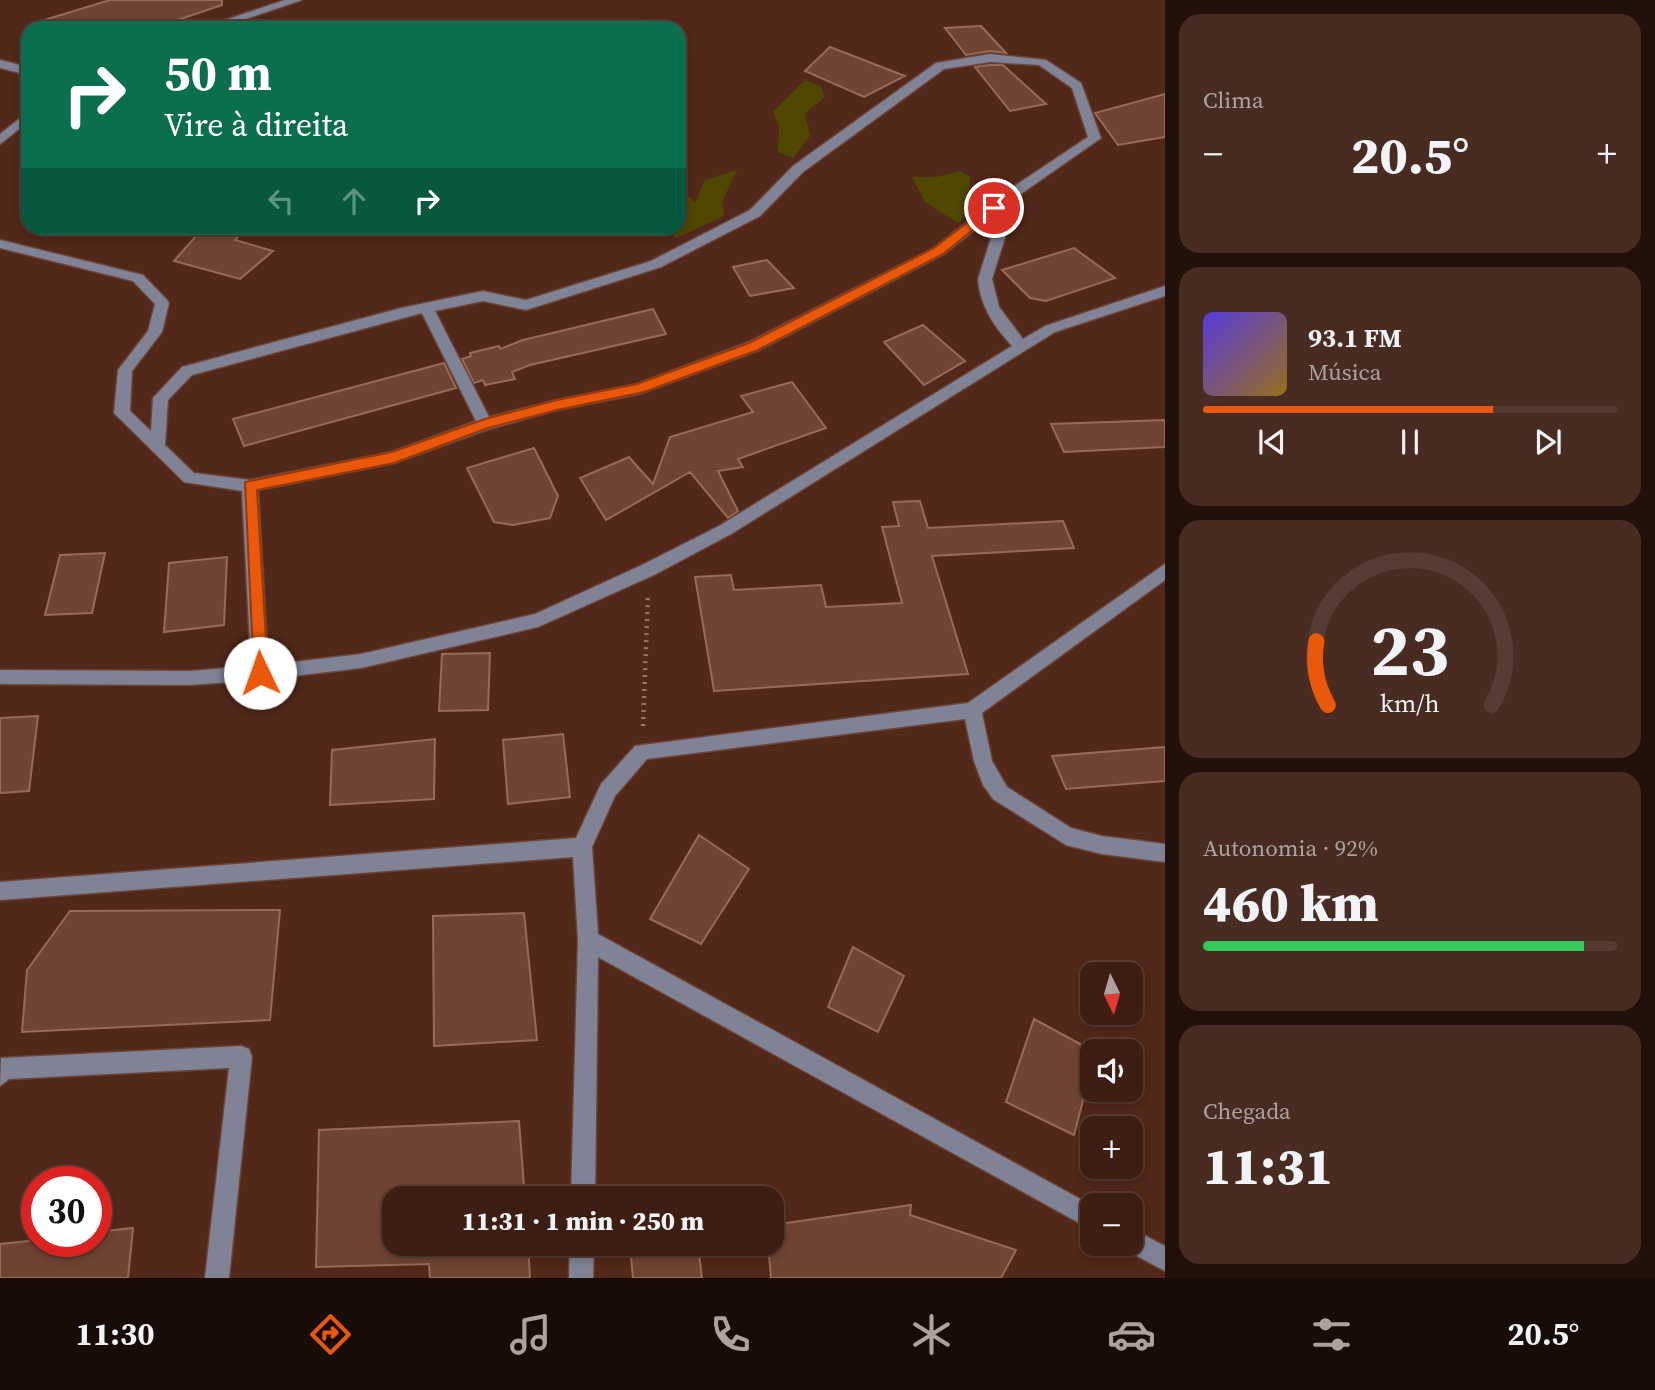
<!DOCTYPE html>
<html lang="pt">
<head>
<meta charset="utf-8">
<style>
  body { margin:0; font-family:"Source Serif 4",serif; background:#482b21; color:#f1f3f6; height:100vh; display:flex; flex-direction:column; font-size:26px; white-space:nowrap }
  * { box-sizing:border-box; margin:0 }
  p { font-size:23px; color:#ada2a0 }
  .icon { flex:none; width:38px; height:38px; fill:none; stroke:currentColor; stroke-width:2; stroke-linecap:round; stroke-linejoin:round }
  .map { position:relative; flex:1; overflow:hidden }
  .details { display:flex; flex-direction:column; gap:14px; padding:14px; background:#22100a; width:490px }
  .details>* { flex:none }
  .hud { position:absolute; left:21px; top:21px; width:665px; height:214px; border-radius:21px; box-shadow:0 4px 10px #0003,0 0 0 2px #563c33; background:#0b6e4f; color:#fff; overflow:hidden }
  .needle { width:46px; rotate:175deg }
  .tools { position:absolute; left:1080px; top:962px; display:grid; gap:14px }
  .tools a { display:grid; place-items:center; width:63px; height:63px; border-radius:14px; background:#3d1e13; box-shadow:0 4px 10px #0003,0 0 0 2px #563c33; font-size:35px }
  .speed { position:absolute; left:21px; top:1166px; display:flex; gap:14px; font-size:35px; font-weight:700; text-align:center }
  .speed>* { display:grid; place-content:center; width:91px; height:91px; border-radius:50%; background:#3d1e13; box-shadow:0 4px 10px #0003,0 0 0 2px #563c33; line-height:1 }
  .speed .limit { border:10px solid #d22; background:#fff; color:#111 }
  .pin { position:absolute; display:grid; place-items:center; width:60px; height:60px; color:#fff; margin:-30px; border:4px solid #fff; border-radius:50%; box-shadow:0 2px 7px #0007 }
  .me { position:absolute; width:77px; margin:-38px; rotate:357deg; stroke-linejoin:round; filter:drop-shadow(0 0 5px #0008) }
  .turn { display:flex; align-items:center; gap:24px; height:147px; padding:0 28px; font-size:32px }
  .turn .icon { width:91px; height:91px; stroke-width:2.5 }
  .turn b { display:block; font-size:49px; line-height:60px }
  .lanes { display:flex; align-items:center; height:66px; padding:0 28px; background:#0003; justify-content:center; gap:35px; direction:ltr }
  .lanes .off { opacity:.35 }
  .big { font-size:52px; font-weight:800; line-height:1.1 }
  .details .widget { flex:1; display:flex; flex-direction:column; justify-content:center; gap:10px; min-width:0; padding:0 24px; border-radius:21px; background:#482b21 }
  .details .dial { align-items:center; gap:0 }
  .dial svg { height:182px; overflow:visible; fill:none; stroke:#563c33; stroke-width:7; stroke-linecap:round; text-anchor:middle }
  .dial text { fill:#f1f3f6; stroke:none }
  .song { display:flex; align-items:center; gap:21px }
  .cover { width:84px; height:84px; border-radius:10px; background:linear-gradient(135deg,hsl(250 70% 55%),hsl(40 70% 35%)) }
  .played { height:7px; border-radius:4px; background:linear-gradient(90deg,#ea580c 70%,#563c33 70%) }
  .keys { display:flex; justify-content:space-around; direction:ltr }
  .heat { display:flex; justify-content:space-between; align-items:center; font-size:38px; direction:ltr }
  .charge { height:10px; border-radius:5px; background:linear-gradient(90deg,#34c759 92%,#563c33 0) }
  .trip { position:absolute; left:382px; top:1186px; width:402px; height:70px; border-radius:21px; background:#3d1e13; box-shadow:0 4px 10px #0003,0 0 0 2px #563c33; font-weight:800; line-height:70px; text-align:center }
  .dock { display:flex; height:112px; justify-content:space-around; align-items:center; background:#180c08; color:#ada2a0 }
  .dock .icon { width:49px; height:49px }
  .dock .selected { color:#ea580c }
  .dock b { font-size:32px; color:#f1f3f6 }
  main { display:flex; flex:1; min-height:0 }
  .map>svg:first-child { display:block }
  .green { fill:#504700 }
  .building { fill:#704434; stroke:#996a59; stroke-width:2 }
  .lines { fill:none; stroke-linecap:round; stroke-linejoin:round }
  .minor-casing { stroke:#6b4436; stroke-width:3 }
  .path { stroke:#977568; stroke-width:4.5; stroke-dasharray:2 5; stroke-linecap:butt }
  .minor { fill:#808296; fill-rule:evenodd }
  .route { fill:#ea580c; stroke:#983908; stroke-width:2 }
</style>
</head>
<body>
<main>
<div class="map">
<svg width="1165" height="1278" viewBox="0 0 1165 1278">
  <rect width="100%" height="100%" fill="#512819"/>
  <path class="green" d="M 805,80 L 821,86 L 825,97 L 805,113 L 810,136 L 793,158 L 778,152 L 779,127 L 773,112 Z
    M 737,170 L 722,202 L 724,216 L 676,238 L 663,228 L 679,228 L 679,188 L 695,202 L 705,180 Z
    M 960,171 L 970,177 L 969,212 L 958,223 L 925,202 L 912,177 L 936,177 Z"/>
  <path class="building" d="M 110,0 L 222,0 L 222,5 L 154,28 L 42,28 L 41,21 Z
    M 981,26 L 1006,53 L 990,51 L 966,55 L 945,28 Z
    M 830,47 L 905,76 L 864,97 L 805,71 Z
    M 990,65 L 1003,65 L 1046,104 L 1010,111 L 975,67 Z
    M 1165,94 L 1165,137 L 1118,145 L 1095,113 Z
    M 203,228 L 245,228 L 235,240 L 273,251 L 240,279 L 174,261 Z
    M 1074,248 L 1115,278 L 1046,301 L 1030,298 L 1002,270 Z
    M 767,260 L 794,288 L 750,296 L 733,267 Z
    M 653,309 L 666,334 L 530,365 L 512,372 L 515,379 L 485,385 L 483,380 L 474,383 L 462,359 L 471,356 L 470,353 L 499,346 L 500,349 L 523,340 Z
    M 923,325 L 965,361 L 924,385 L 884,342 Z
    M 444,363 L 456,388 L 244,446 L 233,419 Z
    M 792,382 L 826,428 L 738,459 L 743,467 L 718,471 L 738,511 L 728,518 L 690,472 L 606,520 L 580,478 L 629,457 L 653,484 L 670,437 L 753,412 L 741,396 Z
    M 1165,420 L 1165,447 L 1064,452 L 1051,424 Z
    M 534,448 L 558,496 L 550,518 L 513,525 L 494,522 L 467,468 Z
    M 920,501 L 928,528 L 1063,521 L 1074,548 L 932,556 L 968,674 L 714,691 L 695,577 L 731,575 L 734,590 L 821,585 L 826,607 L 902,603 L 882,527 L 899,526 L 893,502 Z
    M 105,553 L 92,613 L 45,615 L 60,555 Z
    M 227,557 L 224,625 L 164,632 L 169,563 Z
    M 490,653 L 488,710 L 439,711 L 442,654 Z
    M 38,716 L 29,791 L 0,793 L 0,718 Z
    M 563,734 L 570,797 L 508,804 L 503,740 Z
    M 435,739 L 434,799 L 330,805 L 332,750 Z
    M 1165,747 L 1165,781 L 1066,789 L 1052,756 Z
    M 699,835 L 749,869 L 701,944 L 650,919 Z
    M 280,910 L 270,1020 L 22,1032 L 27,970 L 70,911 Z
    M 524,913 L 537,1040 L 434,1046 L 433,916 Z
    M 853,947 L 904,976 L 878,1032 L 828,1007 Z
    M 1034,1019 L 1095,1052 L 1092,1052 L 1092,1066 L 1074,1135 L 1006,1102 Z
    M 519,1121 L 525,1199 L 394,1199 L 394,1244 L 528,1244 L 530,1278 L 430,1278 L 429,1264 L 316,1267 L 319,1130 Z
    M 911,1205 L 910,1215 L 1016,1250 L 1001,1278 L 771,1278 L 768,1244 L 772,1244 L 772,1225 Z
    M 133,1228 L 128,1278 L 0,1278 L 0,1244 L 28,1241 L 96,1241 L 96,1232 Z
    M 698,1244 L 702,1278 L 633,1278 L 630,1246 Z"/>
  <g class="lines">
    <g class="minor-casing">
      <path id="minor" d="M 285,0 L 302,0 L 219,28 L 201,28 Z
        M 990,54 L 1046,60 L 1081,83 L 1101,138 L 1018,196 L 992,279 L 999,307 L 1023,339 L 1045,326 L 1165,286 L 1165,296 L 1055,332 L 731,534 L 654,575 L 538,627 L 361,668 L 260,680 L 190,685 L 0,684 L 0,670 L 190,671 L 251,666 L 242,491 L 184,482 L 114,413 L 118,370 L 148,331 L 155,304 L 133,281 L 0,248 L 0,240 L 143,275 L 167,300 L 169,303 L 162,332 L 132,371 L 130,411 L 151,431 L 153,398 L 182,367 L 401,308 L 483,291 L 526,300 L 651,261 L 750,210 L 793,166 L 936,63 ZM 990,62 L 1039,65 L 1072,88 L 1088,137 L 1007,191 L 934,248 L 749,342 L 637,384 L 557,400 L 489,417 L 435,311 L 483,301 L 526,310 L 661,267 L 760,216 L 803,172 L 944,69 ZM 1000,210 L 978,279 C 980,306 994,326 1012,346 L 719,526 L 642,565 L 535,614 L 361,654 L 268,665 L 258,490 L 394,463 L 489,429 L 557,410 L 639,394 L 759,350 L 944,254 ZM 422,313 L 476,421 L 392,452 L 250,480 L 194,473 L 165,445 L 168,400 L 192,375 Z
        M 0,60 L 28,67 L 28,75 L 0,68 Z
        M 28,112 L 28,122 L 0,144 L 0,134 Z
        M 1165,564 L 1165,580 L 982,713 L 992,761 L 1007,787 L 1071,828 L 1102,836 L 1165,844 L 1165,862 L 1102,854 L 1066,845 L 993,799 L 983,785 L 974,761 L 965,719 L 647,759 L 615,796 L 592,847 L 598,934 L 1093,1206 L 1092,1230 L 598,957 L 595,1199 L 571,1199 L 578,940 L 573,857 L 0,900 L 0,882 L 576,838 L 601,784 L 635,746 L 968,703 Z
        M 241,1046 L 249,1049 L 252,1057 L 229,1278 L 205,1278 L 229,1068 L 9,1079 L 0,1086 L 1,1058 Z
        M 1130,1228 L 1165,1246 L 1165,1271 L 1122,1248 L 1120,1244 L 1130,1244 Z
        M 570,1244 L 594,1244 L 593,1278 L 569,1278 Z"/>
    </g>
    <path class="path" d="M 643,726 L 648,595"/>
    <use href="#minor" class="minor"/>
  </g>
  <path class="route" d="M 989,206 L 1000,208 L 943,254 L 758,350 L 644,392 L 557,410 L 488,428 L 394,463 L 257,490 L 268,673 L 265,677 L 254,677 L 245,482 L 392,452 L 485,419 L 557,400 L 637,384 L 749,343 L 934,248 Z"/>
</svg>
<div class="tools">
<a><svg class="needle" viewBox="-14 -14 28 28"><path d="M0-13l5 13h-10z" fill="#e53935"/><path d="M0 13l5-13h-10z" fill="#ada2a0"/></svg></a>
<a><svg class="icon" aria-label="sound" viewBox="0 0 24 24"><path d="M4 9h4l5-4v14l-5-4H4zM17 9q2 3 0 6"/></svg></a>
<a>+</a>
<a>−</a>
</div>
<div class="speed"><div class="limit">30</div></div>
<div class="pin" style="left:994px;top:208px;background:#d93025"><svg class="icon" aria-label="arrive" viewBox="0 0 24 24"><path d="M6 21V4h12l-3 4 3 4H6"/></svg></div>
<svg class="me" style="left:260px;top:673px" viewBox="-20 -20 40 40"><circle r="19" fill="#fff"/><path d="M0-13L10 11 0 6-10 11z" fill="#ea580c"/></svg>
<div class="trip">11:31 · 1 min · 250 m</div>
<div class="hud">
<div class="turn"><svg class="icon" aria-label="right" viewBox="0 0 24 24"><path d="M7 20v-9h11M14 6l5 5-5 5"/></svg><div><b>50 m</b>Vire à direita</div></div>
<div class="lanes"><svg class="icon off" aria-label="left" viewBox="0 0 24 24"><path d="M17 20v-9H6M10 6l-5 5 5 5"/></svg><svg class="icon off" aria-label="ahead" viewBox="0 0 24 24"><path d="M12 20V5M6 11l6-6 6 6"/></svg><svg class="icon" aria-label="right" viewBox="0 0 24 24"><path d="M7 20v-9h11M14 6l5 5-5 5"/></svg></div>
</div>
</div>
<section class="details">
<div class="widget"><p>Clima</p>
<div class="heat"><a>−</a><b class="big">20.5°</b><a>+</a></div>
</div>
<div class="widget">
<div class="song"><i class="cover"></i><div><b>93.1 FM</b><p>Música</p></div></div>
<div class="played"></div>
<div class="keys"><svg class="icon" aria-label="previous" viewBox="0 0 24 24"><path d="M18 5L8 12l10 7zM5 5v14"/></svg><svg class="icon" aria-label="pause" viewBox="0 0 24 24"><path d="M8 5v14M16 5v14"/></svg><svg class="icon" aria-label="next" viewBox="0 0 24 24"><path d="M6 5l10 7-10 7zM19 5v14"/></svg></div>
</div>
<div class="widget dial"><svg viewBox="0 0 100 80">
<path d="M14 69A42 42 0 1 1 86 69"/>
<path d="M14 69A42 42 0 0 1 9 41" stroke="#ea580c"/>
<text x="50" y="56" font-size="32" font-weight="700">23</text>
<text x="50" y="72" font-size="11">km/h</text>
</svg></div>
<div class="widget"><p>Autonomia · 92%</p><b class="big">460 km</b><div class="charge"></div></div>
<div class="widget"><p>Chegada</p><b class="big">11:31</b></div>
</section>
</main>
<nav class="dock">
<b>11:30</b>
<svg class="icon selected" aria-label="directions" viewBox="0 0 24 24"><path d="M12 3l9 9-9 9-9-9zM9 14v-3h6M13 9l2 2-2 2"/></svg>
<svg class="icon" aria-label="music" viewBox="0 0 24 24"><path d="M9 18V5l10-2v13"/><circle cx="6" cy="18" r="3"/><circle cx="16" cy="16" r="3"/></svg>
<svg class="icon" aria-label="phone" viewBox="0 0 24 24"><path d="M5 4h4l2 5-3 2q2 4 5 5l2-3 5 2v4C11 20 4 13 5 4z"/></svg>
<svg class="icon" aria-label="climate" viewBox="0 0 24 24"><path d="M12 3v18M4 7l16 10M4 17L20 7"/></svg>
<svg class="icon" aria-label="car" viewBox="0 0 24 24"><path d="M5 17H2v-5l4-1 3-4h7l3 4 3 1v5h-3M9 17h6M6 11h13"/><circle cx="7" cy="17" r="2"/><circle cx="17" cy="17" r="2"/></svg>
<svg class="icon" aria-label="filters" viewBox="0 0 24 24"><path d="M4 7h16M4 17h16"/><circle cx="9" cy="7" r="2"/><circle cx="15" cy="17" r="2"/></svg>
<b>20.5°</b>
</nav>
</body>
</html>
